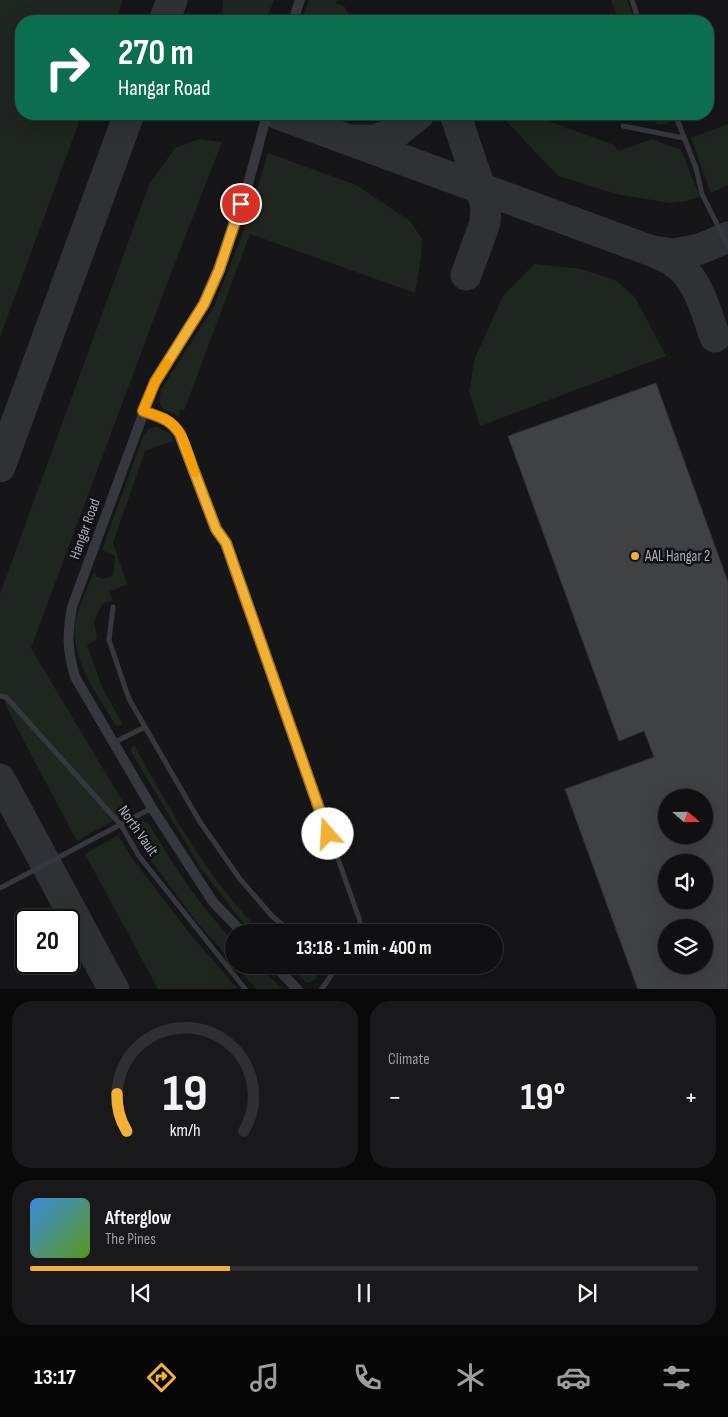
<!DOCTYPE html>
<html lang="en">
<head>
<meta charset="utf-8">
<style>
  body { margin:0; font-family:"Sofia Sans Condensed",sans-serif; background:#19191b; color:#f1f3f6; height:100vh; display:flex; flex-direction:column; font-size:19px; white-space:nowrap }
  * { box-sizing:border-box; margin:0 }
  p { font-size:16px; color:#9c9d9f }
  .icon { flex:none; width:28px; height:28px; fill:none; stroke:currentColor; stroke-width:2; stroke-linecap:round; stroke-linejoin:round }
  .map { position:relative; height:989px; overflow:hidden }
  .sheet { display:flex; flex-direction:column; gap:12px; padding:12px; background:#09090a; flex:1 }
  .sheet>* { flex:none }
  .guide { position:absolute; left:15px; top:15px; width:699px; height:105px; border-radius:20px; box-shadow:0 5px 20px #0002,0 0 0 1px #303032; background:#0b6e4f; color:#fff; overflow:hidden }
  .needle { width:32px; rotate:110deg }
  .buttons { position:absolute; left:658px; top:789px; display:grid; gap:10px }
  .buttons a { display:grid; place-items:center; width:55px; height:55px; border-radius:50%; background:#101012; box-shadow:0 5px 20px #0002,0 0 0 1px #303032; font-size:25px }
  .speed { position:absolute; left:15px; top:909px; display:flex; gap:10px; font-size:25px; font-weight:700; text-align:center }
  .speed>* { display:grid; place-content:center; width:65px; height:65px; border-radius:50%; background:#101012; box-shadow:0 5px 20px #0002,0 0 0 1px #303032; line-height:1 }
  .speed .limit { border:2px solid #111; border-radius:8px; background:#fff; color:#111 }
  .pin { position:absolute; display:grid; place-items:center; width:42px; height:42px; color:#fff; margin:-21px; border:2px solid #fff; border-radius:50%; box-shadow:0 1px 5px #0007 }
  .me { position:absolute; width:55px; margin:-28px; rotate:341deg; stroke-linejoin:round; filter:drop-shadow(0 0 4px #0008) }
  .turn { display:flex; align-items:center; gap:18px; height:105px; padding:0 20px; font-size:22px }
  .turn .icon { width:65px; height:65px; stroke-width:2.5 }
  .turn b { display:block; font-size:35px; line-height:42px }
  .big { font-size:38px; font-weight:700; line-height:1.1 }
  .sheet .card { flex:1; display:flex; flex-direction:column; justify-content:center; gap:8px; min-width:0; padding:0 18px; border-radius:20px; background:#19191b }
  .sheet .dial { align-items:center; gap:0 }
  .dial svg { height:130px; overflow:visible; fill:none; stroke:#303032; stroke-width:7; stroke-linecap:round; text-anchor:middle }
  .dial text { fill:#f1f3f6; stroke:none }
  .song { display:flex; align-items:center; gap:15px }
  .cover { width:60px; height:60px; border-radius:8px; background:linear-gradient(135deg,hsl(210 70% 55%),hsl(90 70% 35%)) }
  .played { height:5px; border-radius:2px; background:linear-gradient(90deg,#f2b134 30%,#303032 30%) }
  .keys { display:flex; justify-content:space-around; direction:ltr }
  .heat { display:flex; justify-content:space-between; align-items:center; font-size:28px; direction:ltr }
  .sheet .tiles { flex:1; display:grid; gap:12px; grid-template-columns:1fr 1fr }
  .card:last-child { grid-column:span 2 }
  .trip { position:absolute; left:225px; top:924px; width:278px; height:50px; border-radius:25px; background:#101012; box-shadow:0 5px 20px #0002,0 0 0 1px #303032; font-weight:700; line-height:50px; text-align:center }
  .dock { display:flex; height:80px; justify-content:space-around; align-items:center; background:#060607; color:#9c9d9f }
  .dock .icon { width:35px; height:35px }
  .dock .on { color:#f2b134 }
  .dock b { font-size:22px; color:#f1f3f6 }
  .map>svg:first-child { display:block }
  .green { fill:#1e261f }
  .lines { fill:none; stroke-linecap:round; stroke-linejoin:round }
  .taxiway { stroke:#303135; stroke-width:31 }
  .building { fill:#404145; stroke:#303034; fill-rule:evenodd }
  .lane { stroke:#37383d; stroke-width:5 }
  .street { stroke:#37383d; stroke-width:10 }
  .route-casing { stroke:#9d7322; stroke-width:12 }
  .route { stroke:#f2b134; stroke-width:9 }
  .slow { stroke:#f59e0b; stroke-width:9 }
  .poi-dot { fill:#f2b134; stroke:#111113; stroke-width:2 }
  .labels { text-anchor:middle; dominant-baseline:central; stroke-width:5; stroke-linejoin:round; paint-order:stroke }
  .street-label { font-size:15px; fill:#a8adb8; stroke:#111113 }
  .poi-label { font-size:15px; fill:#a8adb8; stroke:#111113; text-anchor:start }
</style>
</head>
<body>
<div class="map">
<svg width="728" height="990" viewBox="0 0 728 990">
  <rect width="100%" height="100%" fill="#161618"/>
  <path class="green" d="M 0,0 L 123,0 L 115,21 L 21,21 L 21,114 L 82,114 L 0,337 Z
    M 223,0 L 274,0 L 266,21 L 222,21 Z
    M 309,0 L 337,0 L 336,3 L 345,7 L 350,21 L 301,21 Z
    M 611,0 L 627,0 L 635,21 L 619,21 Z
    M 503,114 L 529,114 L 614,145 L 618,151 L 652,139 L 681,150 L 700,197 L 686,201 L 670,203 L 616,194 L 558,176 L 506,121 Z
    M 653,114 L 669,114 L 672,122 L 657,125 Z
    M 728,124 L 728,185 L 711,193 L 691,138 Z
    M 199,139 L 222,142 L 163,294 L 31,648 L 129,812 L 77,841 L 17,728 L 0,692 L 0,594 L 149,185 L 175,148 Z
    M 268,153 L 356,185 L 410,221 L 422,239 L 421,258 L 415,293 L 250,234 L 184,411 L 181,409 L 178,416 L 163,409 L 159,402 L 161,390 L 214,306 L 246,225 Z
    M 534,264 L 581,269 L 615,280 L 635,297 L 666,356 L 480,426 L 469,391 L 475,358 L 503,296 Z
    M 157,427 L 171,434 L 173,441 L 145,451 L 113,543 L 127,584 L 109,592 L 113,600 L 102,604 L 94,622 L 97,637 L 96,640 L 87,645 L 102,687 L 123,725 L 116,726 C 99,697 71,660 75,626 C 77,608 88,588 94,571 L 97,577 L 103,579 L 113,575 L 115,556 L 102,550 L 143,436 L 150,428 Z
    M 134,745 C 171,810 207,880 262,932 L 253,932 L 243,923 L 202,870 L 130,750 Z
    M 143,821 L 149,824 C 174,866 200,906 234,942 L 234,964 L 195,920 L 136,840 L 131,828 Z
    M 118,835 L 132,858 L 191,935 L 238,989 L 158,989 L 85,854 Z
    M 235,965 L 256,965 L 283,989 L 256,989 Z
    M 287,965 L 296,965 L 307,974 L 313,968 L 317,974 L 315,980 L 307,983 Z"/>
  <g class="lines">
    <path class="taxiway" d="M 164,21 L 172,0
      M 278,114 L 649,250 C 656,253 664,256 671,260 C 698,276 705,309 715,337
      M 455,114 L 486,205 L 485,223 L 466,275
      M 351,140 L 374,140 L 397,132 L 419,114
      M 653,251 L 674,254 L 700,249 L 728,237
      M 0,467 L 129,114
      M 0,779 L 114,990"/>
  </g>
  <path class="building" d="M 656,383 L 728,582 L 728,990 L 638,990 L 565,789 L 654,757 L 644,731 L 619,741 L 508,436 ZM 666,798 L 704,798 L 704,835 L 666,835 ZM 666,862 L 704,862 L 704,900 L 666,900 ZM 666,928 L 704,928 L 704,965 L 666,965 Z"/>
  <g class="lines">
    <path class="lane" d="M 632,0 L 639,21
      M 679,21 L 681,20
      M 675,114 L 696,168 L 702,194 L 728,246
      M 623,126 L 684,138
      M 143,411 C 160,417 170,419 180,434 L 216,529 L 226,543 L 359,918 L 362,932
      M 113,607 L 109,640 L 129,699 L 200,822 L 240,879 L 272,916 L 291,932
      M 0,696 L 6,697 L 121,825 L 139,856 L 246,990
      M 113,743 L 145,727
      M 0,888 L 152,808
      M 329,965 L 335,970
      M 321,990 L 335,970 L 342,965"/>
    <path class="street" d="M 293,21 L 300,0
      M 242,932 L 213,902 L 152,808 L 75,677 C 67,649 67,636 72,607 L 155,382 L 204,304 L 219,270 L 247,188 L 267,114
      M 274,965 L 298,990"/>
  </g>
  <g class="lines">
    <g class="route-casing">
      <path id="route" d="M 241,204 L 219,270 L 204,304 L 155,382 L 143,411 C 160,417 170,419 180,434 L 216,529 L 226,543 L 328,834"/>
    </g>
    <use href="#route" class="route"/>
    <path class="slow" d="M 167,363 L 155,382 L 143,411 C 151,414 159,416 166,419 C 184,428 189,456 195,473"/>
  </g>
  <circle class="poi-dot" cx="635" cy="556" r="5"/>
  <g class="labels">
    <g class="street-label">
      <text transform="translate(85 529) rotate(-70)">Hangar Road</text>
      <text transform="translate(138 831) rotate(55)">North Vault</text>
    </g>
    <g class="poi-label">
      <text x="645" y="556">AAL Hangar 2</text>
    </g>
  </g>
</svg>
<div class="buttons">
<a><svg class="needle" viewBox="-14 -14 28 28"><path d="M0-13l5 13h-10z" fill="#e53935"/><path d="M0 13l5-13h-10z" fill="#9c9d9f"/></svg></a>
<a><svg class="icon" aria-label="sound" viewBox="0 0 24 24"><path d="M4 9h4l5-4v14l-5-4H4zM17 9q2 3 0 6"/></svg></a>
<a><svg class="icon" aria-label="layers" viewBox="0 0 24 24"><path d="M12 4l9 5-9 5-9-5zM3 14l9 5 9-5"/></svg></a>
</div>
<div class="speed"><div class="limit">20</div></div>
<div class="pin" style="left:241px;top:204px;background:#d93025"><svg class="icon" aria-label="arrive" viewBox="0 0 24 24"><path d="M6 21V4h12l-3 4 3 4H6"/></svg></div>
<svg class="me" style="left:328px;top:834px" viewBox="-20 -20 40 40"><circle r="19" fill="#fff"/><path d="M0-13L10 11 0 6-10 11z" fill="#f2b134"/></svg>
<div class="trip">13:18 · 1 min · 400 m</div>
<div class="guide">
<div class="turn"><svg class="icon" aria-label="right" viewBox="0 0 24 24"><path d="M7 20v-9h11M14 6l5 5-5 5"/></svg><div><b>270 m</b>Hangar Road</div></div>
</div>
</div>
<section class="sheet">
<div class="tiles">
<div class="card dial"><svg viewBox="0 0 100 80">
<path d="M14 69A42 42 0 1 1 86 69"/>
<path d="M14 69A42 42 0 0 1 8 46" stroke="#f2b134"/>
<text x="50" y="56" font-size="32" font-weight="700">19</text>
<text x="50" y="72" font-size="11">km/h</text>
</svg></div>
<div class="card"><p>Climate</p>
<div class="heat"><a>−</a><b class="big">19°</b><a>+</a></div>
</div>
<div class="card">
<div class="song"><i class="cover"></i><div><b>Afterglow</b><p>The Pines</p></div></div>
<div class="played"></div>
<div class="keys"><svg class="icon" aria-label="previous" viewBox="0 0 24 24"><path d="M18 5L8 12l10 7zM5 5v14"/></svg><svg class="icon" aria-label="pause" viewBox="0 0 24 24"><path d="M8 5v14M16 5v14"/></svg><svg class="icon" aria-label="next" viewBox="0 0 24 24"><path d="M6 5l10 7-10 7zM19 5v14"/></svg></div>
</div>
</div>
</section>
<nav class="dock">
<b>13:17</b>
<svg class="icon on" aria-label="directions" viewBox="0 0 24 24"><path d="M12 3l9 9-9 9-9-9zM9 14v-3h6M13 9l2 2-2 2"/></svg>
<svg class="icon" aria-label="music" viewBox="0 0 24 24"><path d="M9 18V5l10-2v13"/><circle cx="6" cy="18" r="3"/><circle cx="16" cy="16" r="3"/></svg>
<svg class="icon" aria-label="phone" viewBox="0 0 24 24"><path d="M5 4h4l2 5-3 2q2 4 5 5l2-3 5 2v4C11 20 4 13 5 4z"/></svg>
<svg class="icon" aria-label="climate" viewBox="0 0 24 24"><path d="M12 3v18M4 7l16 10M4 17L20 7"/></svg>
<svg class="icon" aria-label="car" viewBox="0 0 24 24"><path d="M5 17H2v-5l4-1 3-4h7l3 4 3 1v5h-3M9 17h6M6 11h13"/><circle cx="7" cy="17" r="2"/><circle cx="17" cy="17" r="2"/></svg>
<svg class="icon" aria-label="filters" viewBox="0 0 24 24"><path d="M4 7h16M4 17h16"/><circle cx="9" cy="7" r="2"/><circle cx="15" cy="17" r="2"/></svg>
</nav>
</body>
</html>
